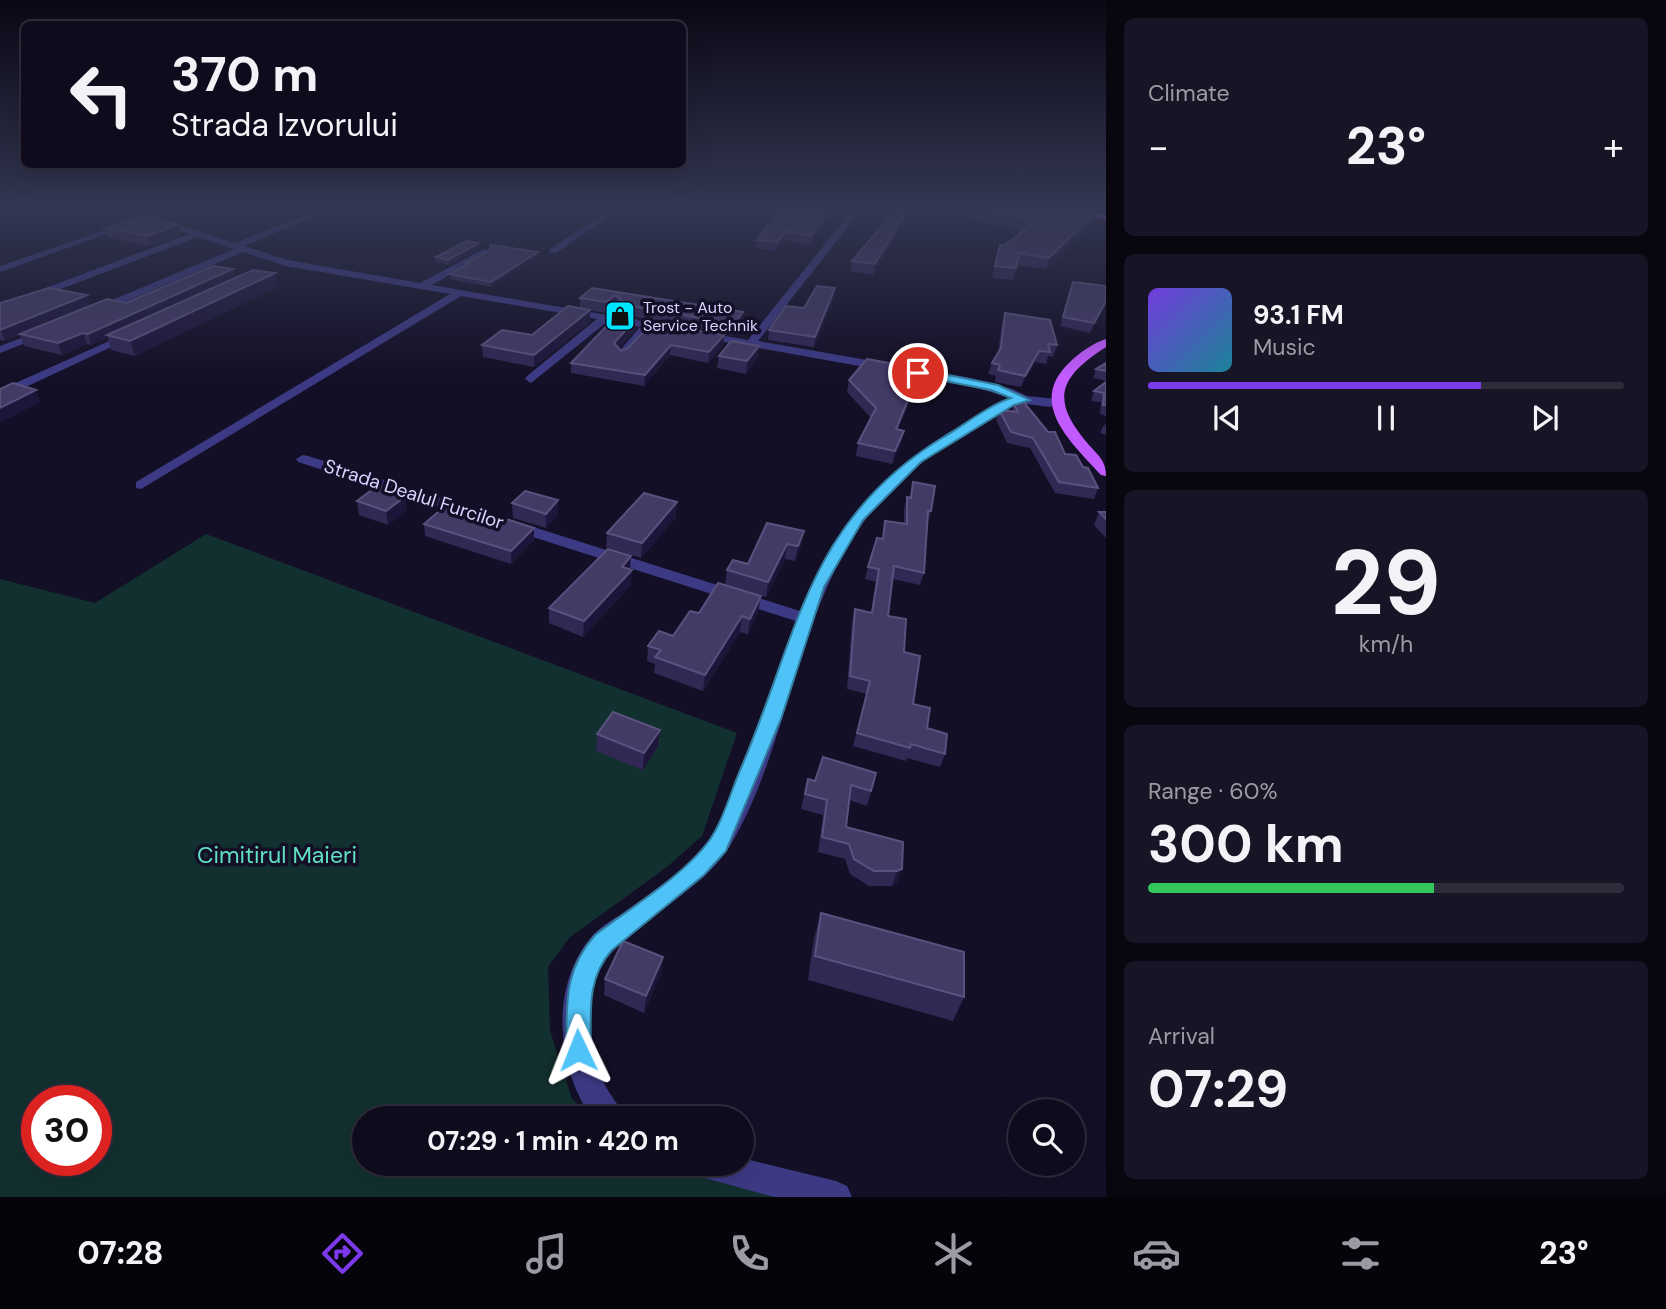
<!DOCTYPE html>
<html lang="en">
<head>
<meta charset="utf-8">
<style>
  body { margin:0; font-family:"DM Sans",sans-serif; background:#171425; color:#f1f3f6; height:100vh; display:flex; flex-direction:column; font-size:26px; white-space:nowrap }
  * { box-sizing:border-box; margin:0 }
  p { font-size:23px; color:#9b9ba3 }
  .icon { flex:none; width:38px; height:38px; fill:none; stroke:currentColor; stroke-width:2; stroke-linecap:round; stroke-linejoin:round }
  .map { position:relative; flex:1; overflow:hidden }
  .details { display:flex; flex-direction:column; gap:18px; padding:18px; background:#08060f; width:560px }
  .details>* { flex:none }
  .guide { position:absolute; left:21px; top:21px; width:665px; height:147px; border-radius:10px; box-shadow:0 7px 28px #0002,0 0 0 2px #2e2b3b; background:#0e0b1c; color:#f1f3f6; overflow:hidden }
  .tools { position:absolute; left:1008px; top:1099px; display:grid; gap:14px }
  .tools a { display:grid; place-items:center; width:77px; height:77px; border-radius:50%; background:#0e0b1c; box-shadow:0 7px 28px #0002,0 0 0 2px #2e2b3b; font-size:35px }
  .speed { position:absolute; left:21px; top:1085px; display:flex; gap:14px; font-size:35px; font-weight:700; text-align:center }
  .speed>* { display:grid; place-content:center; width:91px; height:91px; border-radius:50%; background:#0e0b1c; box-shadow:0 7px 28px #0002,0 0 0 2px #2e2b3b; line-height:1 }
  .speed .limit { border:10px solid #d22; background:#fff; color:#111 }
  .pin { position:absolute; display:grid; place-items:center; width:60px; height:60px; color:#fff; margin:-30px; border:4px solid #fff; border-radius:50%; box-shadow:0 2px 7px #0007 }
  .me { position:absolute; width:77px; margin:-38px; rotate:358deg; stroke-linejoin:round; filter:drop-shadow(0 0 5px #0008) }
  .turn { display:flex; align-items:center; gap:24px; height:147px; padding:0 35px; font-size:32px }
  .turn .icon { width:91px; height:91px; stroke-width:2.5 }
  .turn b { display:block; font-size:49px; line-height:60px }
  .big { font-size:52px; font-weight:700; line-height:1.1 }
  .details .tile { flex:1; display:flex; flex-direction:column; justify-content:center; gap:10px; min-width:0; padding:0 24px; border-radius:10px; background:#171425 }
  .details .dial { align-items:center; gap:0 }
  .dial b { font-size:91px; line-height:1 }
  .song { display:flex; align-items:center; gap:21px }
  .cover { width:84px; height:84px; border-radius:10px; background:linear-gradient(135deg,hsl(260 70% 55%),hsl(190 70% 35%)) }
  .played { height:7px; border-radius:4px; background:linear-gradient(90deg,#7c3aed 70%,#2e2b3b 70%) }
  .keys { display:flex; justify-content:space-around; direction:ltr }
  .heat { display:flex; justify-content:space-between; align-items:center; font-size:38px; direction:ltr }
  .charge { height:10px; border-radius:5px; background:linear-gradient(90deg,#34c759 60%,#2e2b3b 0) }
  .trip { position:absolute; left:352px; top:1106px; width:402px; height:70px; border-radius:35px; background:#0e0b1c; box-shadow:0 7px 28px #0002,0 0 0 2px #2e2b3b; font-weight:700; line-height:70px; text-align:center }
  .dock { display:flex; height:112px; justify-content:space-around; align-items:center; background:#06040b; color:#9b9ba3 }
  .dock .icon { width:49px; height:49px }
  .dock .active { color:#7c3aed }
  .dock b { font-size:32px; color:#f1f3f6 }
  main { display:flex; flex:1; min-height:0 }
  .map>svg:first-child { display:block }
  .green { fill:#12302f; fill-rule:evenodd }
  .lines { fill:none; stroke-linecap:round; stroke-linejoin:round }
  .minor { fill:#3d3a85; fill-rule:evenodd }
  .major { fill:#c25bff; fill-rule:evenodd }
  .wall { fill:#312854 }
  .shaded-wall { fill:#1d163a }
  .building { fill:#433a66; stroke:#5a527e; stroke-width:2 }
  .route { fill:#4fc3f7; stroke:#337fa1; stroke-width:2 }
  .labels { text-anchor:middle; dominant-baseline:central; stroke-width:7; stroke-linejoin:round; paint-order:stroke }
  .far-poi-label { font-size:16px; fill:#d9d4ff; stroke:#130f26; text-anchor:start }
  .street-label { font-size:19px; fill:#d9d4ff; stroke:#130f26 }
  .near-park-label { font-size:23px; fill:#5fe0c0; stroke:#130f26 }
</style>
</head>
<body>
<main>
<div class="map">
<svg width="1106" height="1197" viewBox="0 0 1106 1197">
  <rect width="100%" height="100%" fill="#130f26"/>
  <path class="green" d="M 206,534 L 737,733 L 702,836 L 667,867 L 569,938 L 548,967 L 550,1031 L 572,1099 L 593,1118 L 364,1118 L 364,1164 L 665,1164 L 788,1197 L 0,1197 L 0,579 L 95,603 ZM 37,1101 L 96,1101 L 96,1160 L 37,1160 Z"/>
  <g class="lines">
    <path class="minor" d="M 118,209 L 132,209 L 235,243 L 320,209 L 332,209 L 244,246 L 288,260 L 420,283 L 484,249 L 489,252 L 487,254 L 432,285 L 671,326 L 677,329 L 671,332 L 651,329 L 626,357 L 622,359 L 616,355 L 640,327 L 608,321 L 531,383 L 525,379 L 527,376 L 597,319 L 461,296 L 141,489 L 136,488 L 136,482 L 450,294 L 286,266 L 243,252 L 101,312 L 93,312 L 93,308 L 234,249 L 198,237 L 0,312 L 0,305 L 189,234 Z
      M 610,209 L 620,209 L 556,253 L 550,253 L 550,249 Z
      M 853,209 L 862,209 L 758,341 L 971,378 L 1012,389 L 1027,396 L 1056,399 L 1062,403 C 1051,412 1031,401 1016,405 C 1007,408 997,415 989,420 C 956,438 925,458 897,484 C 796,579 798,731 730,846 C 698,898 608,932 594,983 C 586,1017 589,1056 606,1087 C 612,1098 620,1106 625,1118 L 592,1118 C 556,1067 549,985 593,935 C 602,925 616,918 627,910 C 658,888 693,865 713,833 C 754,769 767,690 796,621 L 298,462 L 296,459 L 303,455 L 308,456 L 800,611 C 834,529 886,467 963,424 C 978,415 994,403 1011,398 L 970,386 L 698,337 L 696,335 L 702,332 L 748,340 Z
      M 125,223 L 132,225 L 0,272 L 0,266 Z
      M 42,330 L 48,333 L 46,335 L 0,353 L 0,346 Z
      M 127,333 L 137,335 L 0,399 L 0,390 Z
      M 742,1158 L 836,1181 L 847,1186 L 852,1197 L 774,1197 L 694,1175 L 690,1164 L 742,1164 Z"/>
    <path class="major" d="M 1057,209 L 1106,214 L 1106,220 L 1061,211 Z
      M 1106,339 L 1106,347 C 1058,378 1050,400 1089,445 C 1099,456 1106,461 1106,476 L 1101,475 C 1071,442 1026,403 1070,362 C 1079,353 1093,343 1106,339 Z"/>
  </g>
  <path class="wall" d="M 9,209 L 60,209 L 38,216 L 22,216 Z
    M 781,209 L 838,209 L 825,223 L 810,245 L 785,240 L 776,251 L 756,248 L 757,240 Z
    M 908,209 L 906,219 L 873,275 L 850,271 L 852,261 Z
    M 975,209 L 1095,220 L 1046,269 L 1017,265 L 1013,280 L 992,278 L 1000,245 L 1004,246 L 1024,230 L 973,220 Z
    M 179,224 L 181,234 L 150,246 L 109,238 L 106,228 Z
    M 479,248 L 449,265 L 436,262 L 436,257 Z
    M 538,252 L 538,257 L 491,287 L 450,279 L 450,274 L 466,265 L 466,263 Z
    M 275,273 L 277,287 L 135,356 L 111,350 L 108,338 L 91,345 L 87,344 L 62,355 L 24,346 L 20,335 L 5,341 L 0,340 L 0,303 L 90,306 L 126,303 L 235,278 Z
    M 1073,282 L 1106,305 L 1090,333 L 1060,326 Z
    M 592,288 L 742,323 L 732,335 L 626,315 L 616,305 L 606,313 L 580,308 L 580,298 Z
    M 834,298 L 814,347 L 768,340 L 769,330 L 804,308 Z
    M 590,310 L 590,322 L 534,367 L 483,357 L 482,345 L 532,335 Z
    M 1005,313 L 1057,345 L 1053,357 L 1048,356 L 1046,364 L 1035,362 L 1021,387 L 995,382 L 996,376 L 988,374 L 992,363 L 998,352 L 1002,324 Z
    M 635,330 L 619,348 L 621,351 L 724,335 L 723,345 L 708,363 L 670,355 L 644,386 L 571,373 L 571,363 Z
    M 759,346 L 757,358 L 746,374 L 717,368 L 719,356 Z
    M 1106,363 L 1106,381 L 1093,378 L 1096,369 Z
    M 849,380 L 918,390 L 915,402 L 909,402 L 898,430 L 904,431 L 901,443 L 892,464 L 856,456 L 858,443 L 871,418 L 847,392 Z
    M 1106,382 L 1106,416 L 1100,414 L 1101,402 L 1091,401 L 1094,391 Z
    M 1014,405 L 1065,454 L 1083,467 L 1098,488 L 1094,499 L 1055,493 L 1030,448 L 1007,443 L 996,420 L 999,410 L 1012,411 Z
    M 1106,424 L 1106,435 L 1100,433 L 1103,426 Z
    M 913,482 L 931,511 L 928,523 L 924,573 L 920,585 L 893,579 L 888,616 L 904,652 L 913,704 L 927,728 L 945,754 L 940,767 L 907,758 L 906,761 L 853,746 L 867,694 L 847,689 L 852,622 L 855,609 L 871,613 L 876,582 L 865,579 L 868,567 L 882,539 L 885,521 L 904,524 L 904,509 L 907,497 L 910,498 Z
    M 558,500 L 558,515 L 546,528 L 513,518 L 512,503 Z
    M 357,501 L 407,510 L 388,525 L 359,515 Z
    M 1099,512 L 1106,512 L 1106,538 L 1094,525 Z
    M 676,517 L 641,558 L 606,547 L 607,533 Z
    M 493,523 L 534,528 L 534,540 L 511,564 L 425,536 L 424,524 Z
    M 804,531 L 801,546 L 795,561 L 785,559 L 766,597 L 725,585 L 727,570 L 748,564 Z
    M 630,570 L 631,585 L 583,637 L 549,623 L 549,608 Z
    M 758,612 L 748,634 L 740,632 L 703,691 L 654,673 L 655,664 L 647,661 L 648,646 L 673,636 L 699,613 Z
    M 660,730 L 658,746 L 643,770 L 596,751 L 597,734 Z
    M 876,773 L 867,806 L 849,800 L 846,827 L 903,842 L 897,884 L 892,886 L 869,886 L 850,874 L 845,859 L 818,852 L 823,815 L 801,809 L 808,779 L 815,781 Z
    M 821,913 L 964,997 L 953,1021 L 808,980 L 814,938 Z
    M 663,957 L 661,973 L 644,1013 L 604,995 L 605,979 Z"/>
  <path class="shaded-wall" d="M 36,209 L 60,209 L 38,216 Z
    M 831,209 L 838,209 L 825,223 L 810,245 L 811,236 Z
    M 908,209 L 906,219 L 873,275 L 875,264 Z
    M 1098,210 L 1095,220 L 1046,269 L 1049,258 Z
    M 179,224 L 181,234 L 150,246 L 148,236 Z
    M 786,231 L 785,240 L 776,251 L 777,242 Z
    M 479,243 L 479,248 L 449,265 L 448,260 Z
    M 538,252 L 538,257 L 491,287 L 491,282 Z
    M 233,269 L 235,280 L 107,335 L 108,338 L 91,345 L 88,334 Z
    M 275,273 L 277,287 L 135,356 L 130,341 Z
    M 835,288 L 834,298 L 814,347 L 815,337 Z
    M 87,295 L 90,306 L 5,341 L 1,330 Z
    M 616,295 L 616,305 L 606,313 L 606,302 Z
    M 1106,301 L 1106,305 L 1090,333 L 1094,323 Z
    M 590,310 L 590,322 L 534,367 L 534,355 Z
    M 743,312 L 742,323 L 732,335 L 734,324 Z
    M 635,320 L 635,330 L 614,353 L 614,343 Z
    M 83,333 L 87,344 L 62,355 L 58,343 Z
    M 724,335 L 723,345 L 708,363 L 709,352 Z
    M 671,345 L 670,355 L 644,386 L 645,375 Z
    M 759,346 L 757,358 L 746,374 L 747,361 Z
    M 1039,351 L 1035,362 L 1021,387 L 1025,376 Z
    M 36,390 L 40,402 L 0,423 L 0,408 Z
    M 912,391 L 909,402 L 893,442 L 896,429 Z
    M 904,431 L 901,443 L 892,464 L 895,451 Z
    M 406,496 L 407,510 L 388,525 L 386,511 Z
    M 558,500 L 558,515 L 546,528 L 546,514 Z
    M 677,502 L 676,517 L 641,558 L 642,543 Z
    M 534,528 L 534,540 L 511,564 L 511,551 Z
    M 804,531 L 801,546 L 795,561 L 798,546 Z
    M 787,544 L 785,559 L 766,597 L 768,582 Z
    M 631,556 L 630,571 L 622,567 Z
    M 632,570 L 631,585 L 583,637 L 584,621 Z
    M 761,596 L 758,612 L 748,634 L 750,619 Z
    M 742,616 L 740,632 L 703,691 L 705,675 Z
    M 660,730 L 658,746 L 643,770 L 644,753 Z
    M 902,869 L 897,884 L 892,886 L 897,871 Z
    M 663,957 L 661,973 L 644,1013 L 646,996 Z"/>
  <path class="building" d="M 781,209 L 831,209 L 811,236 L 786,231 L 777,242 L 757,240 Z
    M 896,209 L 908,209 L 875,264 L 852,261 Z
    M 978,209 L 1096,209 L 1098,210 L 1049,258 L 1019,253 L 1016,268 L 995,266 L 1000,245 L 1004,246 L 1036,221 Z
    M 139,217 L 179,224 L 148,236 L 106,228 Z
    M 467,241 L 479,243 L 448,260 L 436,257 Z
    M 491,245 L 538,252 L 491,282 L 450,274 L 469,264 L 466,263 L 489,251 Z
    M 213,266 L 233,269 L 88,334 L 83,333 L 58,343 L 20,334 L 107,299 L 126,303 Z
    M 253,270 L 275,273 L 130,341 L 107,335 Z
    M 1073,282 L 1106,286 L 1106,301 L 1094,323 L 1063,317 Z
    M 817,286 L 835,288 L 815,337 L 769,330 L 786,306 L 804,308 Z
    M 49,288 L 87,295 L 0,330 L 0,303 Z
    M 592,288 L 743,312 L 734,324 L 626,305 L 616,295 L 606,302 L 580,298 Z
    M 568,306 L 590,310 L 534,355 L 482,345 L 502,330 L 532,335 Z
    M 1005,313 L 1050,320 L 1057,345 L 1048,344 L 1050,352 L 1039,351 L 1025,376 L 998,370 L 1000,365 L 992,363 L 1001,348 Z
    M 616,316 L 635,320 L 614,343 L 621,351 L 628,348 L 652,323 L 724,335 L 709,352 L 671,345 L 645,375 L 571,363 Z
    M 731,341 L 759,346 L 747,361 L 719,356 Z
    M 867,359 L 889,363 L 918,390 L 912,391 L 896,429 L 904,431 L 895,451 L 858,443 L 876,408 L 849,380 Z
    M 1106,363 L 1106,371 L 1096,369 Z
    M 1106,382 L 1106,405 L 1103,405 L 1104,393 L 1094,391 Z
    M 13,383 L 36,390 L 0,408 L 0,389 Z
    M 1022,400 L 1048,432 L 1055,432 L 1065,454 L 1076,455 L 1083,467 L 1088,468 L 1098,488 L 1059,482 L 1033,438 L 1011,432 L 999,410 L 1018,412 L 1014,405 Z
    M 913,482 L 935,486 L 931,511 L 928,511 L 924,573 L 894,566 L 888,616 L 906,619 L 904,652 L 920,656 L 913,704 L 930,708 L 927,728 L 947,734 L 945,754 L 911,744 L 910,748 L 857,733 L 870,681 L 850,676 L 855,609 L 872,613 L 879,569 L 868,567 L 877,538 L 883,539 L 885,521 L 907,524 L 907,497 L 911,498 Z
    M 377,486 L 406,496 L 386,511 L 357,501 Z
    M 525,491 L 558,500 L 546,514 L 512,503 Z
    M 644,493 L 677,502 L 642,543 L 607,533 Z
    M 444,507 L 493,523 L 500,517 L 534,528 L 511,551 L 424,524 Z
    M 1099,512 L 1106,512 L 1106,519 Z
    M 767,523 L 804,531 L 798,546 L 787,544 L 768,582 L 727,570 L 733,560 L 748,564 Z
    M 608,549 L 631,556 L 622,567 L 632,570 L 584,621 L 549,608 Z
    M 718,583 L 761,596 L 750,619 L 742,616 L 705,675 L 655,657 L 661,650 L 648,646 L 659,631 L 673,636 L 690,611 L 699,613 Z
    M 613,712 L 660,730 L 644,753 L 597,734 Z
    M 823,757 L 876,773 L 871,791 L 851,785 L 846,827 L 903,842 L 902,869 L 897,871 L 874,871 L 854,859 L 849,844 L 822,837 L 827,800 L 805,794 L 808,779 L 815,781 Z
    M 821,913 L 964,952 L 964,997 L 815,956 Z
    M 623,941 L 663,957 L 646,996 L 605,979 Z"/>
  <linearGradient id="sky" x2="0" y2="1"><stop stop-color="#0a0815"/><stop offset="0.55" stop-color="#333752"/><stop offset="1" stop-color="#333752" stop-opacity="0"/></linearGradient>
  <rect width="1106" height="377" fill="url(#sky)"/>
  <path class="route" d="M 918,369 L 998,385 L 1030,400 L 1014,405 L 921,462 L 863,520 L 824,587 L 781,719 L 726,851 L 704,875 L 612,950 C 586,979 591,1013 591,1050 L 587,1059 L 578,1063 L 569,1059 L 566,1050 C 567,1005 563,971 595,935 C 630,908 683,876 709,841 C 723,821 731,791 741,768 C 798,636 807,520 942,438 C 963,426 987,406 1011,398 L 991,390 L 914,375 L 913,373 Z"/>
  <defs>
    <g id="shop-square" transform="scale(1.575)"><rect x="-9" y="-9" width="18" height="18" rx="4" fill="#00e5ff" stroke="#130f26"/><path d="M-5-2.5h2.3a2.7 3.5 0 0 1 5.4 0H5L5.5 6h-11ZM-1.5-2.5h3a1.5 2.3 0 0 0-3 0Z" fill="#111"/></g>
  </defs>
  <g fill-rule="evenodd">
    <use href="#shop-square" x="620" y="316"/>
  </g>
  <g class="labels">
    <g class="far-poi-label">
      <text x="643" y="307">Trost - Auto<tspan x="643" dy="18">Service Technik</tspan></text>
    </g>
    <g class="street-label">
      <text transform="translate(414 494) rotate(18)">Strada Dealul Furcilor</text>
    </g>
    <g class="near-park-label">
      <text x="277" y="855">Cimitirul Maieri</text>
    </g>
  </g>
</svg>
<div class="tools">
<a><svg class="icon" aria-label="search" viewBox="0 0 24 24"><circle cx="10" cy="10" r="6"/><path d="M15 15l6 6"/></svg></a>
</div>
<div class="speed"><div class="limit">30</div></div>
<div class="pin" style="left:918px;top:373px;background:#d93025"><svg class="icon" aria-label="arrive" viewBox="0 0 24 24"><path d="M6 21V4h12l-3 4 3 4H6"/></svg></div>
<svg class="me" style="left:578px;top:1050px" viewBox="-20 -20 40 40"><path d="M0-17L14 15 0 8-14 15z" fill="#4fc3f7" stroke="#fff" stroke-width="4"/></svg>
<div class="trip">07:29 · 1 min · 420 m</div>
<div class="guide">
<div class="turn"><svg class="icon" aria-label="left" viewBox="0 0 24 24"><path d="M17 20v-9H6M10 6l-5 5 5 5"/></svg><div><b>370 m</b>Strada Izvorului</div></div>
</div>
</div>
<section class="details">
<div class="tile"><p>Climate</p>
<div class="heat"><a>−</a><b class="big">23°</b><a>+</a></div>
</div>
<div class="tile">
<div class="song"><i class="cover"></i><div><b>93.1 FM</b><p>Music</p></div></div>
<div class="played"></div>
<div class="keys"><svg class="icon" aria-label="previous" viewBox="0 0 24 24"><path d="M18 5L8 12l10 7zM5 5v14"/></svg><svg class="icon" aria-label="pause" viewBox="0 0 24 24"><path d="M8 5v14M16 5v14"/></svg><svg class="icon" aria-label="next" viewBox="0 0 24 24"><path d="M6 5l10 7-10 7zM19 5v14"/></svg></div>
</div>
<div class="tile dial"><b>29</b><p>km/h</p></div>
<div class="tile"><p>Range · 60%</p><b class="big">300 km</b><div class="charge"></div></div>
<div class="tile"><p>Arrival</p><b class="big">07:29</b></div>
</section>
</main>
<nav class="dock">
<b>07:28</b>
<svg class="icon active" aria-label="directions" viewBox="0 0 24 24"><path d="M12 3l9 9-9 9-9-9zM9 14v-3h6M13 9l2 2-2 2"/></svg>
<svg class="icon" aria-label="music" viewBox="0 0 24 24"><path d="M9 18V5l10-2v13"/><circle cx="6" cy="18" r="3"/><circle cx="16" cy="16" r="3"/></svg>
<svg class="icon" aria-label="phone" viewBox="0 0 24 24"><path d="M5 4h4l2 5-3 2q2 4 5 5l2-3 5 2v4C11 20 4 13 5 4z"/></svg>
<svg class="icon" aria-label="climate" viewBox="0 0 24 24"><path d="M12 3v18M4 7l16 10M4 17L20 7"/></svg>
<svg class="icon" aria-label="car" viewBox="0 0 24 24"><path d="M5 17H2v-5l4-1 3-4h7l3 4 3 1v5h-3M9 17h6M6 11h13"/><circle cx="7" cy="17" r="2"/><circle cx="17" cy="17" r="2"/></svg>
<svg class="icon" aria-label="filters" viewBox="0 0 24 24"><path d="M4 7h16M4 17h16"/><circle cx="9" cy="7" r="2"/><circle cx="15" cy="17" r="2"/></svg>
<b>23°</b>
</nav>
</body>
</html>
